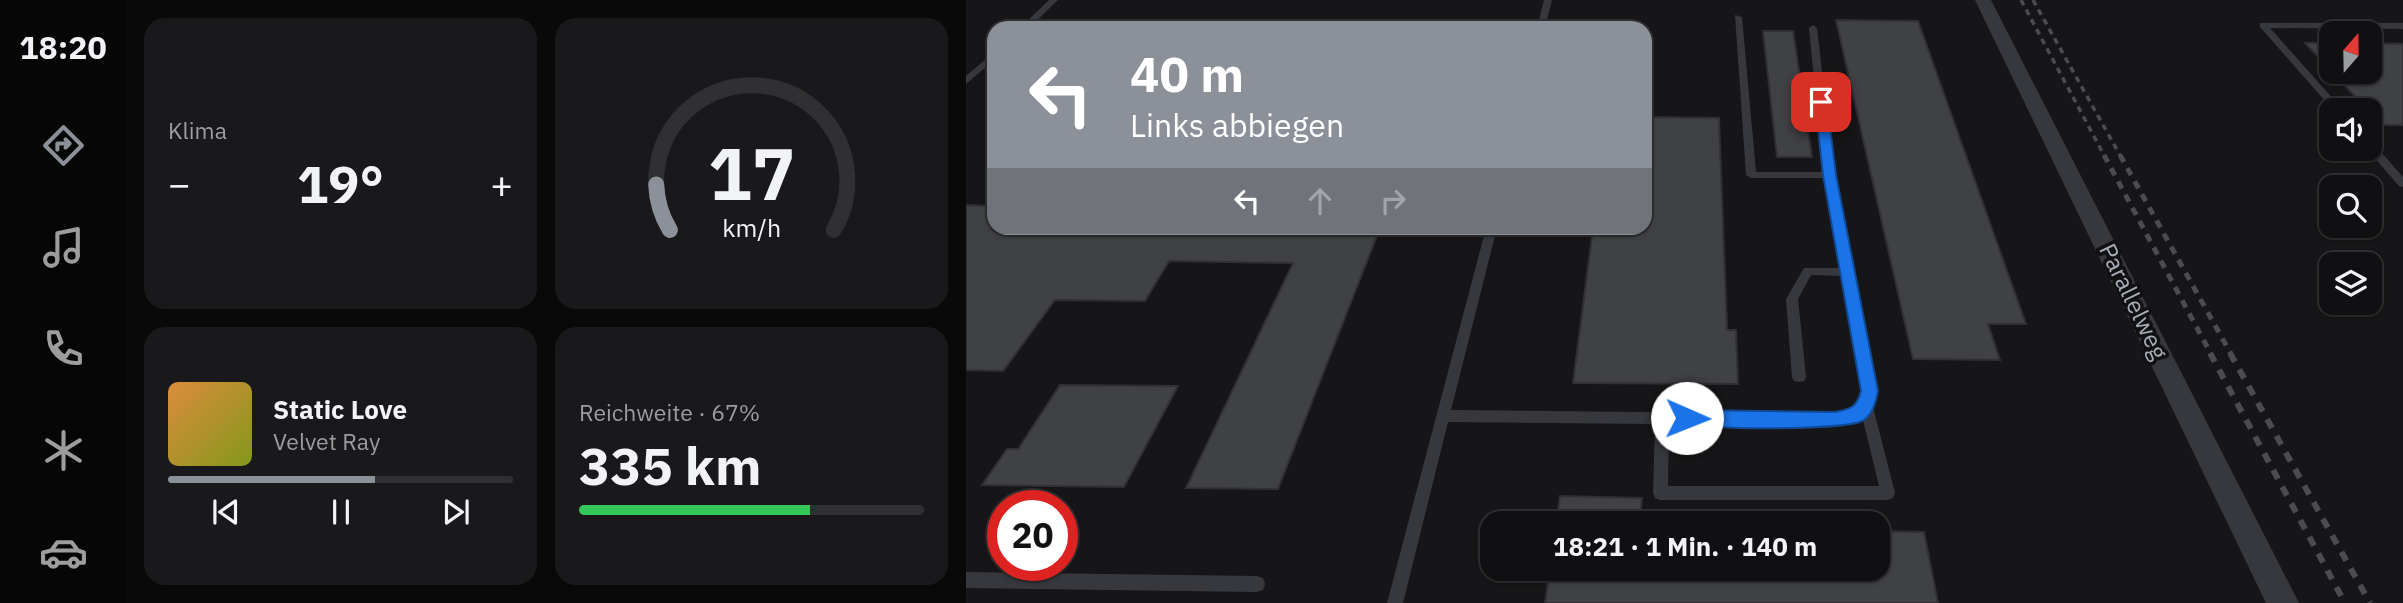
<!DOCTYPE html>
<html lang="de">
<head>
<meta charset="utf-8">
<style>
  body { margin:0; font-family:"IBM Plex Sans",sans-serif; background:#19191b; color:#f1f3f6; height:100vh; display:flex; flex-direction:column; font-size:26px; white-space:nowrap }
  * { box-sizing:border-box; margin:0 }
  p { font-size:23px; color:#9c9d9f }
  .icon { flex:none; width:38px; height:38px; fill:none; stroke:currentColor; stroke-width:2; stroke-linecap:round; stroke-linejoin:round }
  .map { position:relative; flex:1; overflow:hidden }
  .side { display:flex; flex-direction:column; gap:18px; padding:18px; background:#09090a; width:840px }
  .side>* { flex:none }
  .hud { position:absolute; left:21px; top:21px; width:665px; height:214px; border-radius:21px; box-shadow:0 2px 5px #0004,0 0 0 2px #303032; background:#8c9099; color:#fff; overflow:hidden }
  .needle { width:46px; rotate:20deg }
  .tools { position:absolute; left:1353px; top:21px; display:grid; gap:14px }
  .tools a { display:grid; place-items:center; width:63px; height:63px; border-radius:14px; background:#101012; box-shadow:0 2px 5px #0004,0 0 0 2px #303032; font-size:35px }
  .speed { position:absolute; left:21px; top:490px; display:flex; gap:14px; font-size:35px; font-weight:700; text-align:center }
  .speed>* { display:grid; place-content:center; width:91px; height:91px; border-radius:50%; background:#101012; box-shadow:0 2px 5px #0004,0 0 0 2px #303032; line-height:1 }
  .speed .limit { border:10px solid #d22; background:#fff; color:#111 }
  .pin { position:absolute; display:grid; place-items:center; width:60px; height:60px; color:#fff; margin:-30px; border-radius:14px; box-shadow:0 4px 10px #0006 }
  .me { position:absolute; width:77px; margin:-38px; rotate:91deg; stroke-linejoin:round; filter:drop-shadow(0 0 5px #0008) }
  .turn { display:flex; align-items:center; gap:24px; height:147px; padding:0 28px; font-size:32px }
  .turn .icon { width:91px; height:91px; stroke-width:2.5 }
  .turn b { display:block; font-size:49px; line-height:60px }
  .lanes { display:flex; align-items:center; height:66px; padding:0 28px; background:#0003; justify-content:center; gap:35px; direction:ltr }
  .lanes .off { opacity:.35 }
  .big { font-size:52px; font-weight:800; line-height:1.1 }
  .side .widget { flex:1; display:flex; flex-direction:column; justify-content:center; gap:10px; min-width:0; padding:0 24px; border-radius:21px; background:#19191b }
  .side .dial { align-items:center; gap:0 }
  .dial svg { height:182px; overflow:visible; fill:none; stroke:#303032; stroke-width:7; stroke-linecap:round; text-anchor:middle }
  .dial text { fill:#f1f3f6; stroke:none }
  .song { display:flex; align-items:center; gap:21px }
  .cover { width:84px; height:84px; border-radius:10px; background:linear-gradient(135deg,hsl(30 70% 55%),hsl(70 70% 35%)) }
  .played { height:7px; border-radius:4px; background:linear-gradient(90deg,#8c9099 60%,#303032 60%) }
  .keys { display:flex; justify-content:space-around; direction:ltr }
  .heat { display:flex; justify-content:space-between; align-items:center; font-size:38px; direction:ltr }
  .charge { height:10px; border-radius:5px; background:linear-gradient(90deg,#34c759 67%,#303032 0) }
  .side .tiles { flex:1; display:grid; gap:18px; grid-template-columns:repeat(2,1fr) }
  .trip { position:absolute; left:514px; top:511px; width:410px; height:70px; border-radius:21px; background:#101012; box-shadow:0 2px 5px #0004,0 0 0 2px #303032; font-weight:800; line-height:70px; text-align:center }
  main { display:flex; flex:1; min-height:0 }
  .tab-bar { display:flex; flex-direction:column; width:126px; justify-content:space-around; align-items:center; background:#060607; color:#9c9d9f }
  .tab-bar .icon { width:49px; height:49px }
  .tab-bar .selected { color:#8c9099 }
  .tab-bar b { font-size:32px; color:#f1f3f6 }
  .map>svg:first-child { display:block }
  .building { fill:#404145; stroke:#303034; stroke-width:2 }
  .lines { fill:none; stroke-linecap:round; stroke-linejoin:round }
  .service { fill:#37383d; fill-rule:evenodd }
  .minor { fill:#37383d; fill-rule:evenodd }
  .rail-far2 { stroke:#4a4c52; stroke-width:3.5; stroke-dasharray:6 5; stroke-linecap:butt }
  .rail-far1 { stroke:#4a4c52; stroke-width:5; stroke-dasharray:8 7; stroke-linecap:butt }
  .rail { stroke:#4a4c52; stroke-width:6; stroke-dasharray:10 9; stroke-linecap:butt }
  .route { fill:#1a73e8; stroke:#114b97; stroke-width:2 }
  .labels { text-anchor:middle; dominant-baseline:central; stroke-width:7; stroke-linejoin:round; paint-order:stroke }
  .street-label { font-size:24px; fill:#a8adb8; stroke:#111113 }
</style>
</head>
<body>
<main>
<nav class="tab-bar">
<b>18:20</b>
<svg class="icon selected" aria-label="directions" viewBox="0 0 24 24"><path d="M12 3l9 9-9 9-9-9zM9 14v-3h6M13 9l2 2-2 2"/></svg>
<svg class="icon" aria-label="music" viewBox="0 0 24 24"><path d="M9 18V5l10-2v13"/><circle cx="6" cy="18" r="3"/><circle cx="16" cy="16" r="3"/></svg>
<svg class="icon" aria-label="phone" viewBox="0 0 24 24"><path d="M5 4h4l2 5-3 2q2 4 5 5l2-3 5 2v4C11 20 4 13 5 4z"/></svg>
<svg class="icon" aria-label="climate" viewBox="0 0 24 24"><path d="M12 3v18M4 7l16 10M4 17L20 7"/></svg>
<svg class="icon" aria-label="car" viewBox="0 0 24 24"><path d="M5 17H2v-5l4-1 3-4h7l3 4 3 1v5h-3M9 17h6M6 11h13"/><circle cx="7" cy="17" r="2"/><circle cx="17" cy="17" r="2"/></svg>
</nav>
<section class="side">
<div class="tiles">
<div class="widget"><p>Klima</p>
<div class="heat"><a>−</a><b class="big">19°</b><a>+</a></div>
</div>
<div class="widget dial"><svg viewBox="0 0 100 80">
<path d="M14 69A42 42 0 1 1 86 69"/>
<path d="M14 69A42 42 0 0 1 8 49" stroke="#8c9099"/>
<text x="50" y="56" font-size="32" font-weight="700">17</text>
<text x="50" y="72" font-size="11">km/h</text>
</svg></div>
<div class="widget">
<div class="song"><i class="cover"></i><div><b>Static Love</b><p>Velvet Ray</p></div></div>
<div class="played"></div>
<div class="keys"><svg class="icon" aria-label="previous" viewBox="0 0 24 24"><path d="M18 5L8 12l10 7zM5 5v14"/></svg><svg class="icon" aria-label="pause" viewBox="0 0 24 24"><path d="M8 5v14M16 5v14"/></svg><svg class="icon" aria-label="next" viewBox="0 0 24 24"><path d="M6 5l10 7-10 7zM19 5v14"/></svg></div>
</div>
<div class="widget"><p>Reichweite · 67%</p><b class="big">335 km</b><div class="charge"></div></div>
</div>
</section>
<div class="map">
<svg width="1437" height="603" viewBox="0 0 1437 603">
  <rect width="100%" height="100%" fill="#161618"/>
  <path class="building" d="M 870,20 L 952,21 L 1060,324 L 1022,324 L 1034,360 L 947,359 Z
    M 797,31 L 827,31 L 846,157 L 811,157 Z
    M 1339,43 L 1365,43 L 1365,70 L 1361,66 Z
    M 1404,43 L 1437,44 L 1437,125 L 1416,125 L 1366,72 L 1404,72 Z
    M 679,117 L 753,118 L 761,330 L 770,330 L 772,384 L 607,383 L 627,228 L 679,228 Z
    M 0,205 L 28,206 L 28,228 L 414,228 L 312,489 L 220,488 L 327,263 L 203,261 L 179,301 L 89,300 L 37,371 L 0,370 Z
    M 94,385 L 212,386 L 158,487 L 16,485 L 41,449 L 52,449 Z
    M 594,496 L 676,498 L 674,523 L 590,523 Z
    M 912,531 L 958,532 L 972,603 L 579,603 L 584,569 L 912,569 Z"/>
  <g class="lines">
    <path class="service" d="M 83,0 L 92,0 L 63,28 L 54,28 Z
      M 578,0 L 586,0 L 579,28 L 571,28 Z
      M 769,15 L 776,17 L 790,172 L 857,172 L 843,28 L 847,25 L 851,28 L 868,175 L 911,391 L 906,403 L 929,493 L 927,498 L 922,500 L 694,500 L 689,498 L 687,493 L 689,424 L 482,422 L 437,603 L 421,603 L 520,228 L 531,228 L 485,410 L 869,414 C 883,410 892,406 897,391 L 876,276 L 845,275 L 832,299 L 840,377 L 838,381 L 833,382 L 828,381 L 826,377 L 820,299 L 838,268 L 875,268 L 858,178 L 785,178 L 780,175 ZM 896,416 L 913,486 L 702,486 L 703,424 L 869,426 Z
      M 1294,23 L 1437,23 L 1437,29 L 1304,28 L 1377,110 L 1367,110 L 1294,27 Z
      M 28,52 L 28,60 L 0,84 L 0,76 Z
      M 1404,143 L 1408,144 L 1437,177 L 1437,187 L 1433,186 L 1401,149 L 1404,149 Z
      M 0,572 L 291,576 L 297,578 L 299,584 L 297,590 L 291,592 L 0,588 Z"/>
    <path class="minor" d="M 1009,0 L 1025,0 L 1333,603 L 1300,603 Z"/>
    <path class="rail-far2" d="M 1055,0 L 1139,157
      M 1067,0 L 1155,157"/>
    <path class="rail-far1" d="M 1138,155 L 1245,354
      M 1154,155 L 1265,354"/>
    <path class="rail" d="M 1244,353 L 1379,603
      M 1264,353 L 1404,603"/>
  </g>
  <path class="route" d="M 855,98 L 861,102 L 870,175 L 912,391 C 910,401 907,414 898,420 C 883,431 734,430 715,423 L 712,418 L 715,412 L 721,410 L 869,412 C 885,409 891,407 895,391 L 857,175 L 849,102 Z"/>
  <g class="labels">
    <g class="street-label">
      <text transform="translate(1168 301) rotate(64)">Parallelweg</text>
    </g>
  </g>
</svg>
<div class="tools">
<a><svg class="needle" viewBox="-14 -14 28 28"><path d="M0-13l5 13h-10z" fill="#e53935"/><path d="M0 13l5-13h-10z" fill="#9c9d9f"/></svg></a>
<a><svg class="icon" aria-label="sound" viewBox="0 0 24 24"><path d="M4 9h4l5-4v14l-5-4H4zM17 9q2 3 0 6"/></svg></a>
<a><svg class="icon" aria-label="search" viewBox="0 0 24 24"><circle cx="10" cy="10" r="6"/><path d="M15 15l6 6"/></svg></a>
<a><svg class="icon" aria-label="layers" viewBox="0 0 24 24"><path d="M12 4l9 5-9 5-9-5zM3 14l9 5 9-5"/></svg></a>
</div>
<div class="speed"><div class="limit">20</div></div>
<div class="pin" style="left:855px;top:102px;background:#d93025"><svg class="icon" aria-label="arrive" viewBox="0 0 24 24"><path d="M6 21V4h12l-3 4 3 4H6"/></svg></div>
<svg class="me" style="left:721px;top:418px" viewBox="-20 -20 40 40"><circle r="19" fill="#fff"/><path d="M0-13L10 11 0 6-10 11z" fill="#1a73e8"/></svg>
<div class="trip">18:21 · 1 Min. · 140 m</div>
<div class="hud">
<div class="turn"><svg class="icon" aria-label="left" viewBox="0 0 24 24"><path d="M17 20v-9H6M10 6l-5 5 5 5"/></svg><div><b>40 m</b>Links abbiegen</div></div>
<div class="lanes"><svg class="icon" aria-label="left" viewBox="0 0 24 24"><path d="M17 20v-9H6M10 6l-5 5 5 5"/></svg><svg class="icon off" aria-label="ahead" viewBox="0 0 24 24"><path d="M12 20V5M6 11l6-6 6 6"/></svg><svg class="icon off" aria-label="right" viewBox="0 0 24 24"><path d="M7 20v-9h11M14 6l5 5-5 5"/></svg></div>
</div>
</div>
</main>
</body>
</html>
